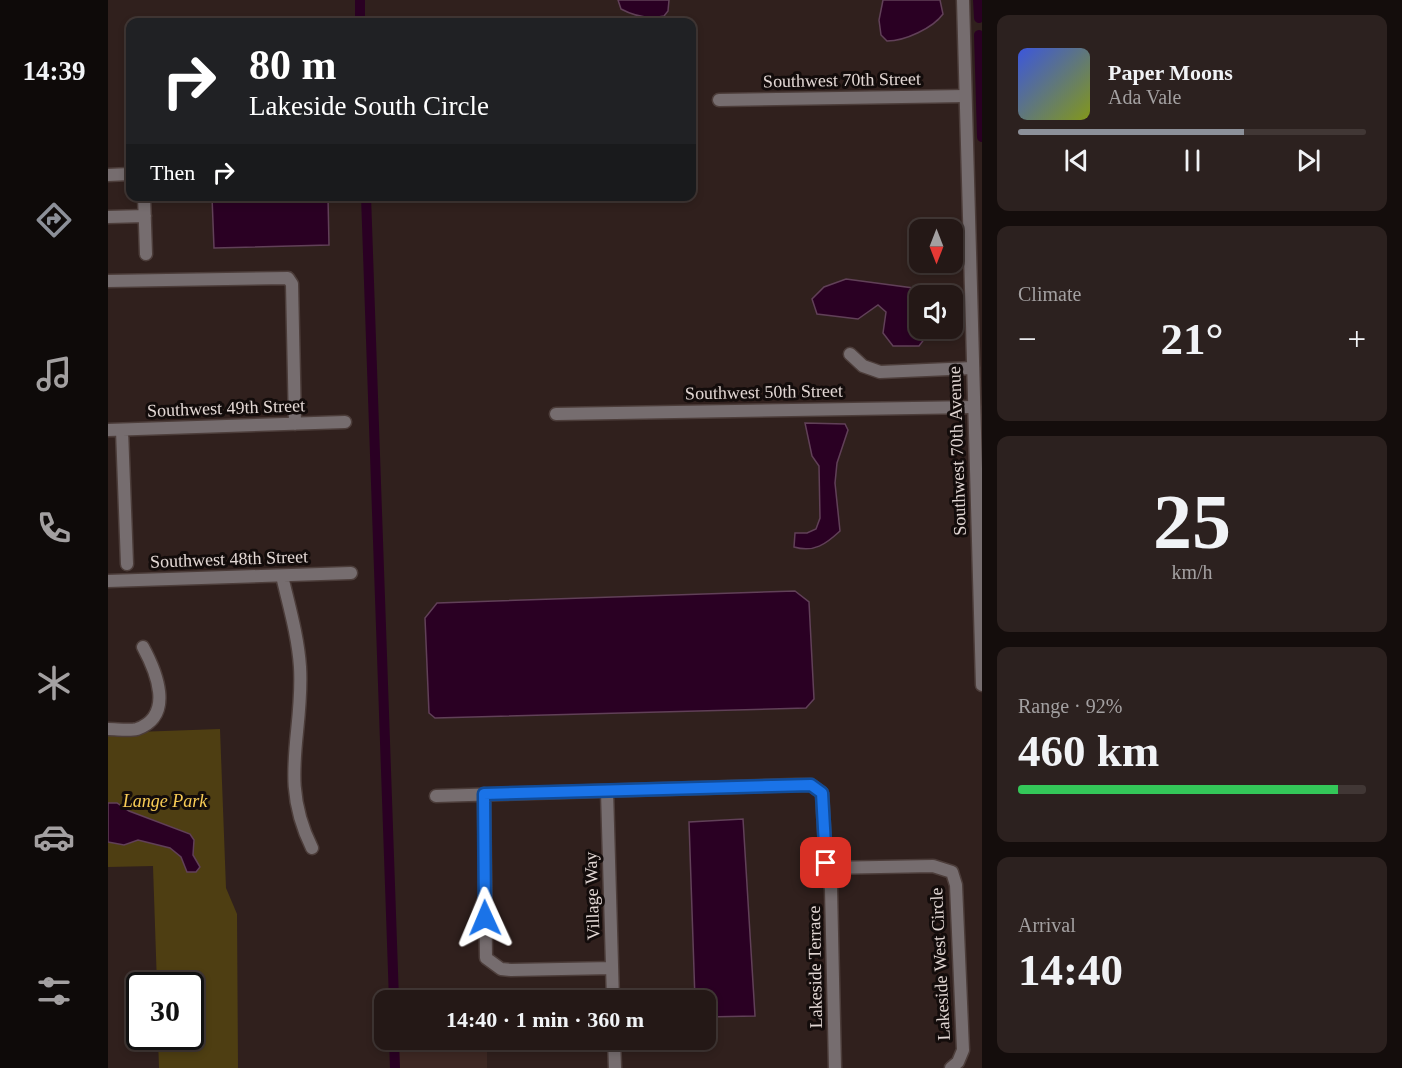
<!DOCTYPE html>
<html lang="en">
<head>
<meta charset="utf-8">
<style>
  body { margin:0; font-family:Georgia,serif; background:#2c211f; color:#f1f3f6; height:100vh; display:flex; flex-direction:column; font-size:22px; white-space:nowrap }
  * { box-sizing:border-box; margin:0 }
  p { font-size:20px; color:#a3a0a1 }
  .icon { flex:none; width:33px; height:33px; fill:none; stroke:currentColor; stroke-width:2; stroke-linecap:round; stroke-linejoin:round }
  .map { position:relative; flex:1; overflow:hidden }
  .panel { display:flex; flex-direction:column; gap:15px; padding:15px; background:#140d0c; width:420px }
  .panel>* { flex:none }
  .banner { position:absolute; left:18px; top:18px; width:570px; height:183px; border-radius:12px; box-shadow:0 3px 9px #0003,0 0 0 2px #413735; background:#202124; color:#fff; overflow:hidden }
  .needle { width:39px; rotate:180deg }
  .controls { position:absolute; left:801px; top:219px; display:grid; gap:12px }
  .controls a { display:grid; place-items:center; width:54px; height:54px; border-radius:12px; background:#241816; box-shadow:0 3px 9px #0003,0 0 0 2px #413735; font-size:30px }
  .speed { position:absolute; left:18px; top:972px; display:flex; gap:12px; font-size:30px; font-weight:700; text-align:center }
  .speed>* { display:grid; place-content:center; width:78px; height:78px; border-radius:50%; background:#241816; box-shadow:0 3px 9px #0003,0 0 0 2px #413735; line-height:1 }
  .speed .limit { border:3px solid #111; border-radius:9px; background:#fff; color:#111 }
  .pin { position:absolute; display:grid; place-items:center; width:51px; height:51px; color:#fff; margin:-26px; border-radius:12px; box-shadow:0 3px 9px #0006 }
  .me { position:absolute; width:66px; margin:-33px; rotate:359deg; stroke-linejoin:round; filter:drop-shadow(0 0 4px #0008) }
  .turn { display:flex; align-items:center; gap:21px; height:126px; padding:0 24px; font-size:27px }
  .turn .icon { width:78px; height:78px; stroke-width:2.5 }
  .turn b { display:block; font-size:42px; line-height:51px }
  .then { display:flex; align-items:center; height:57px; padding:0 24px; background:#0003; gap:12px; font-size:22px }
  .big { font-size:45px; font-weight:800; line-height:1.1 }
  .panel .widget { flex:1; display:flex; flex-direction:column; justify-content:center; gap:9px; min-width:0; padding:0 21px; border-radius:12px; background:#2c211f }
  .panel .dial { align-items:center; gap:0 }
  .dial b { font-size:78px; line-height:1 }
  .song { display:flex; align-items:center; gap:18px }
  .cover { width:72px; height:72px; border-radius:9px; background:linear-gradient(135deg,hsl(230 70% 55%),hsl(70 70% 35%)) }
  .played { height:6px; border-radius:3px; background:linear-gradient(90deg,#8c9099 65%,#413735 65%) }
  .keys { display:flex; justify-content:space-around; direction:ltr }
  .heat { display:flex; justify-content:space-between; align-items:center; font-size:33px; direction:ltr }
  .charge { height:9px; border-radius:4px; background:linear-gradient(90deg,#34c759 92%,#413735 0) }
  .trip { position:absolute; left:266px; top:990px; width:342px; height:60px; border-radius:12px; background:#241816; box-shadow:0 3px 9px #0003,0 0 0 2px #413735; font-weight:800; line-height:60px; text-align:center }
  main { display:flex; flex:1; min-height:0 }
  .tabs { display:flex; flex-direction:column; width:108px; justify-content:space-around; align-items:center; background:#0e0a09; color:#a3a0a1 }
  .tabs .icon { width:42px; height:42px }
  .tabs .on { color:#8c9099 }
  .tabs b { font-size:27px; color:#f1f3f6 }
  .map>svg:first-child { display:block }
  .built { fill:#3d2823 }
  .green { fill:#4e3e12 }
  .water { fill:#2a0023; stroke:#614058; stroke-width:1.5 }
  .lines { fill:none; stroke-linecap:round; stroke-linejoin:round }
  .canal { stroke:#2a0023; stroke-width:10 }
  .minor-casing { stroke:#4c3d3a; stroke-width:15 }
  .tertiary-casing { stroke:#4c3d3a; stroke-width:15 }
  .minor { stroke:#766d6f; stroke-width:12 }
  .tertiary { stroke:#766d6f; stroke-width:12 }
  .route-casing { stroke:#114b97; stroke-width:15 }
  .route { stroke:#1a73e8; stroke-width:10 }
  .labels { text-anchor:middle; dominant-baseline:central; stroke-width:6; stroke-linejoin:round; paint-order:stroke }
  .street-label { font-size:18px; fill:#e2d7d4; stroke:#130c0b }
  .park-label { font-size:18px; font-style:italic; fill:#f8cc55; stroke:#130c0b }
</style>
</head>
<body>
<main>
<nav class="tabs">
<b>14:39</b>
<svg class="icon on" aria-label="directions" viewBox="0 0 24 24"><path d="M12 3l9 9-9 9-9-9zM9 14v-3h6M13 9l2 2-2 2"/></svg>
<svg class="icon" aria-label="music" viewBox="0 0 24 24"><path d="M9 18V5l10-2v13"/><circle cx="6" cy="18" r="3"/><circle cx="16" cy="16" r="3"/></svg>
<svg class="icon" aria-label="phone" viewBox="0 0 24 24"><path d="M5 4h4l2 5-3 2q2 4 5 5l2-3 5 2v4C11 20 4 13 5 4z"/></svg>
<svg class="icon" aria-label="climate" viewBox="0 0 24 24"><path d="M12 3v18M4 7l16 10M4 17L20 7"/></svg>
<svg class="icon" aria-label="car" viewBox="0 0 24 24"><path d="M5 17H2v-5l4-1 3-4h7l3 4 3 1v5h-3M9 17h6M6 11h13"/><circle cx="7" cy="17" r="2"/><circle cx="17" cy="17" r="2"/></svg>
<svg class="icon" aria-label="filters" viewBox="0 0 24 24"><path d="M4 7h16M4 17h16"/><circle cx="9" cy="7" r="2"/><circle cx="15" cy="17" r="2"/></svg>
</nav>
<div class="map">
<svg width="874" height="1068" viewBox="0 0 874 1068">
  <rect width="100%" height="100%" fill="#30201d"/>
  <path class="built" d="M 290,1040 L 379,1040 L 379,1068 L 290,1068 Z"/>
  <path class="green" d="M 112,729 L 118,888 L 129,914 L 130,1068 L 51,1068 L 50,1037 L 82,1036 L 82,986 L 49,985 L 45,866 L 0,867 L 0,733 Z"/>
  <path class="water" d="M 510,0 L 561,0 L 560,11 L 556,16 C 542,19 526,16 513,9 Z
    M 775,0 L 832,0 L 835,14 C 825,28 797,41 779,41 L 773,35 L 771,20 Z
    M 104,197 L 220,197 L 221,245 L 106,248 Z
    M 738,279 L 813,289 L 818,295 L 812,296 L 812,328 L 824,329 L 811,346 L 785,346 L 775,333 L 778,312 L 770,305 L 750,319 L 709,314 L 704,299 L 716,287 Z
    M 697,423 L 737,424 L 740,430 L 729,463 L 727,483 L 732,531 C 718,544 706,553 686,547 L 687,533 L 699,533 L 708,529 L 712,518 L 711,466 L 704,456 Z
    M 687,591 L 701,602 L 706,699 L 698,708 L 327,718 L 321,713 L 317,618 L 329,603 Z
    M 0,803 L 9,803 L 21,811 L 82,834 L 86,840 L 85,855 L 92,867 L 88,872 L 79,872 L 73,857 L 62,848 L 30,840 L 16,845 L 0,842 Z
    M 635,819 L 647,1016 L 597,1017 L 597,1000 L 587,1000 L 581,822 Z"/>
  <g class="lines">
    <path class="canal" d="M 252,0 L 252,22
      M 870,0 L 871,18
      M 871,35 L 874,137
      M 258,196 L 286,1000
      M 286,1040 L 287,1068"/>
    <g class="minor-casing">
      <path id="minor" d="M 611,100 L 857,96
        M 0,175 L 22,174
        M 36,196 L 38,254
        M 0,217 L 37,216
        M 0,281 L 180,278 L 184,284 L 187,424
        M 742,354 L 755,366 L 772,372 L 865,368
        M 448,414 L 866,407
        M 0,430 L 237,422
        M 14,430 L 19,564
        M 174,576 C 181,606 190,636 192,667 C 196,734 170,780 204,848
        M 0,581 L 243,573
        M 0,729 C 9,729 21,731 29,729 C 67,716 48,671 35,647
        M 499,791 L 505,1000
        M 376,794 L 378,958 L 393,969 L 403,970 L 504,968
        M 328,796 L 687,785 L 703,785 L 714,793 L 718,863 L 723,889 L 727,1068
        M 719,868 L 825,866 L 844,872 L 848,885 L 855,1050 L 850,1062 L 843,1068
        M 506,1040 L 507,1068"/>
    </g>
    <g class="tertiary-casing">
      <path id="tertiary" d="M 855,0 L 874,685"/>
    </g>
    <use href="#minor" class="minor"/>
    <use href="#tertiary" class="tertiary"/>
  </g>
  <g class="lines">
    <g class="route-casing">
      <path id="route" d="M 377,918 L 376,794 L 703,785 L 714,793 L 718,863"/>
    </g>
    <use href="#route" class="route"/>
  </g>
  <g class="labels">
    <g class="street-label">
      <text transform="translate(734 80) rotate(-1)">Southwest 70th Street</text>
      <text transform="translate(656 392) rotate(-1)">Southwest 50th Street</text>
      <text transform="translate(118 408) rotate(-2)">Southwest 49th Street</text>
      <text transform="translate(849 451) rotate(-92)">Southwest 70th Avenue</text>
      <text transform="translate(121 559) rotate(-2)">Southwest 48th Street</text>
      <text transform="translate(484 896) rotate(-92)">Village Way</text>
      <text transform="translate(832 964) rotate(-93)">Lakeside West Circle</text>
      <text transform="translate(707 967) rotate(-91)">Lakeside Terrace</text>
    </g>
    <g class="park-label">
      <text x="57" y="801">Lange Park</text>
    </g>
  </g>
</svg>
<div class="controls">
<a><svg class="needle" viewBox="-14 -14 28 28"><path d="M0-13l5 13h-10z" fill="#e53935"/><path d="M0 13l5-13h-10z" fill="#a3a0a1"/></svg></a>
<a><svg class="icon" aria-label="sound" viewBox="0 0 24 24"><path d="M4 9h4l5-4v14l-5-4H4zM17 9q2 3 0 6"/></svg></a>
</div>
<div class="speed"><div class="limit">30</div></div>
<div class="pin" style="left:718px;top:863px;background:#d93025"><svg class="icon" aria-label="arrive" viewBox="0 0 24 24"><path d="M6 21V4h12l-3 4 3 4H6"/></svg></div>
<svg class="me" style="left:377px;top:918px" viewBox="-20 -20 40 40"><path d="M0-17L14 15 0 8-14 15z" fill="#1a73e8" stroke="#fff" stroke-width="4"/></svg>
<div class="trip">14:40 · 1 min · 360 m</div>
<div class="banner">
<div class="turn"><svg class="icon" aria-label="right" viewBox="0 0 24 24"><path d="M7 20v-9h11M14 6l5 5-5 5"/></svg><div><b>80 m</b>Lakeside South Circle</div></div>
<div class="then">Then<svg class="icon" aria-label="right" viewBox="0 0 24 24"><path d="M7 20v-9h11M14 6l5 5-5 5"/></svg></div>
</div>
</div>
<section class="panel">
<div class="widget">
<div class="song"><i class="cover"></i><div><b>Paper Moons</b><p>Ada Vale</p></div></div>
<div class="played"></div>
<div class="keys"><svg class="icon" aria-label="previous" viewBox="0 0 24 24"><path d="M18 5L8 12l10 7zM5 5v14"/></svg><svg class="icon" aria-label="pause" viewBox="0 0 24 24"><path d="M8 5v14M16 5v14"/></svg><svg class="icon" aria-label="next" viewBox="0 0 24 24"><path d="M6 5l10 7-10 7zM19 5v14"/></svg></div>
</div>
<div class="widget"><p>Climate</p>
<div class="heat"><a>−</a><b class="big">21°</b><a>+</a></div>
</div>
<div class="widget dial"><b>25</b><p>km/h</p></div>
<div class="widget"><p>Range · 92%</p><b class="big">460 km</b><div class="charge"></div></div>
<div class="widget"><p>Arrival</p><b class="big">14:40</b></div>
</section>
</main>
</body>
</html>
